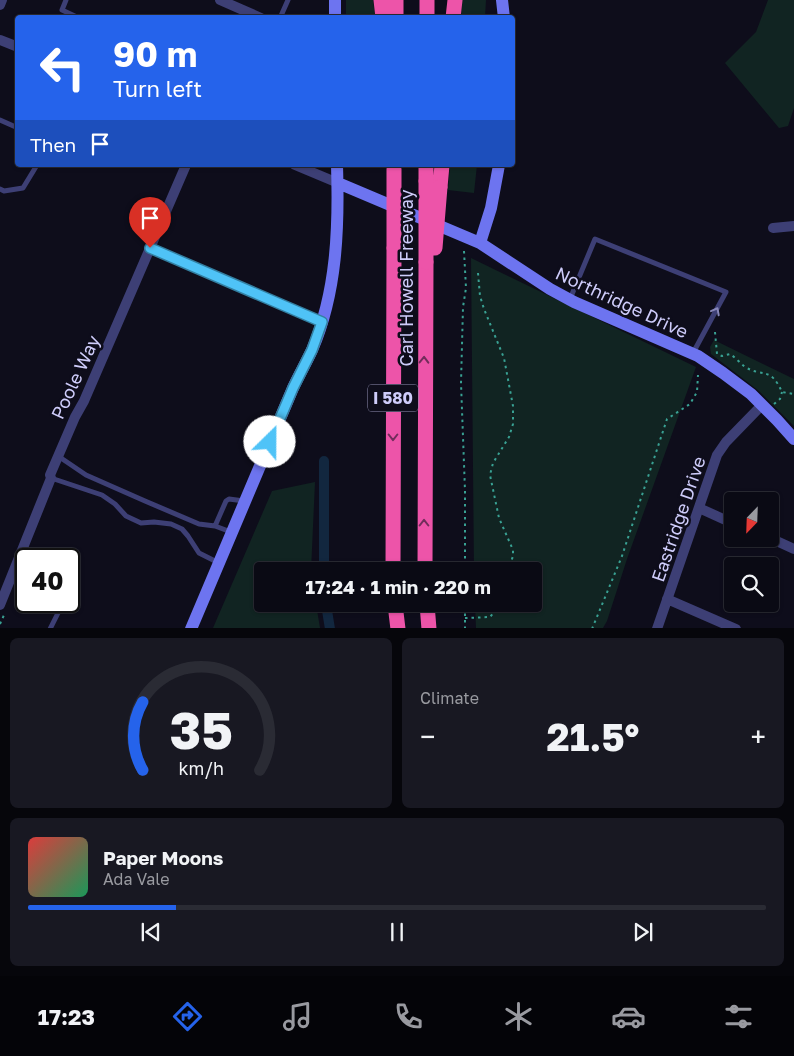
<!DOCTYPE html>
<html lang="en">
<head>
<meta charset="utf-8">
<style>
  body { margin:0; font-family:"Golos Text",sans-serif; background:#181822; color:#f1f3f6; height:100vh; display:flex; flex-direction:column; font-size:19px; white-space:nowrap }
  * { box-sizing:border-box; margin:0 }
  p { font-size:16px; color:#999aa0 }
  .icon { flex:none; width:28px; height:28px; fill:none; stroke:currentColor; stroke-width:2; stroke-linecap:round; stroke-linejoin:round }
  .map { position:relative; height:628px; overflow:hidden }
  .side { display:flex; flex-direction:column; gap:10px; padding:10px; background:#06060b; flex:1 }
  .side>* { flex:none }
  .top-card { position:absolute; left:15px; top:15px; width:500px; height:152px; border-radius:5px; box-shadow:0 1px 4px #0004,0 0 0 1px #2a2b34; background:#2563eb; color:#fff; overflow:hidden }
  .needle { width:32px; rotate:203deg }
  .fabs { position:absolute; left:724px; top:492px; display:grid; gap:10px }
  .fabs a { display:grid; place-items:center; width:55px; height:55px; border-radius:5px; background:#0a0a14; box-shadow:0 1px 4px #0004,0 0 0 1px #2a2b34; font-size:25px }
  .speed { position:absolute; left:15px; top:548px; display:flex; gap:10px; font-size:25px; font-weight:700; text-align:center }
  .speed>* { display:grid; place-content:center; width:65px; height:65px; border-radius:50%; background:#0a0a14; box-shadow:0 1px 4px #0004,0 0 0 1px #2a2b34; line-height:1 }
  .speed .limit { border:2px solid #111; border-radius:8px; background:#fff; color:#111 }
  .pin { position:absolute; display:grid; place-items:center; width:42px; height:42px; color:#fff; margin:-51px -21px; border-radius:50% 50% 50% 0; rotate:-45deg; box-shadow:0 0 5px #0007 }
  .pin .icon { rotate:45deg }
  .me { position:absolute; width:55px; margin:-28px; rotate:23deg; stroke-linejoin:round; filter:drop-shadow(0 0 4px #0008) }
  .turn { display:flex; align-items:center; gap:18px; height:105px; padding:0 15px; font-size:22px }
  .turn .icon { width:65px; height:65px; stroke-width:2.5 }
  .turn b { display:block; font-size:35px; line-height:42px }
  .then { display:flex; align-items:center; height:48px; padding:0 15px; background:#0003; gap:10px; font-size:19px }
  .big { font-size:38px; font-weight:700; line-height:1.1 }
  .side .widget { flex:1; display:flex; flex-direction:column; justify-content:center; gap:8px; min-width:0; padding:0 18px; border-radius:8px; background:#181822 }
  .side .dial { align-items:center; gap:0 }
  .dial svg { height:130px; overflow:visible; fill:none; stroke:#2a2b34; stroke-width:7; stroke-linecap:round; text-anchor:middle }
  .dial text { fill:#f1f3f6; stroke:none }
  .song { display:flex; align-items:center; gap:15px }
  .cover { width:60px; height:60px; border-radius:8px; background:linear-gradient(135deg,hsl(0 70% 55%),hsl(150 70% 35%)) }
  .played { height:5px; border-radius:2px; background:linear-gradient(90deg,#2563eb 20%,#2a2b34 20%) }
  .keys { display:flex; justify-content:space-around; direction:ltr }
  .heat { display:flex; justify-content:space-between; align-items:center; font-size:28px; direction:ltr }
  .side .tiles { flex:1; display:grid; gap:10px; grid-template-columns:1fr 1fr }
  .widget:last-child { grid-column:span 2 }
  .trip { position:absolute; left:254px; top:562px; width:288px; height:50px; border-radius:5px; background:#0a0a14; box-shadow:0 1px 4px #0004,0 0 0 1px #2a2b34; font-weight:700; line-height:50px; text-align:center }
  .dock { display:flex; height:80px; justify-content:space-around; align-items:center; background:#040408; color:#999aa0 }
  .dock .icon { width:35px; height:35px }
  .dock .selected { color:#2563eb }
  .dock b { font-size:22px; color:#f1f3f6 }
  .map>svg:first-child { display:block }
  .green { fill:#112422 }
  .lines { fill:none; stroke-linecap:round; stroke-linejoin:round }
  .canal { stroke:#12273f; stroke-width:10 }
  .path { stroke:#39a193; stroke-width:2; stroke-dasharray:2.5 4; stroke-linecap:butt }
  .lane { stroke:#3d3f75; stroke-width:5 }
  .street { stroke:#3d3f75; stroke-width:10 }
  .secondary { stroke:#6d74f0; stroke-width:12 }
  .highway { stroke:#ed54a9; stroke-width:15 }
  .highway-bridge { stroke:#ed54a9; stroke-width:15 }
  .oneway { stroke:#8686b8 }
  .oneway2 { stroke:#722d5b }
  .route-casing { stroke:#337fa1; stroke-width:12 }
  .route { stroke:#4fc3f7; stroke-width:9 }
  .labels { text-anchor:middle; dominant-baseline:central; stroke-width:5; stroke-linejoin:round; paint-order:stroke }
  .shield { fill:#0e0d1b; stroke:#9493b7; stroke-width:1 }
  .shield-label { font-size:16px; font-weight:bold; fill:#ceccfa }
  .street-label { font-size:18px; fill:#ceccfa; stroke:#0e0d1b }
</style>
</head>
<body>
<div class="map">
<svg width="794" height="629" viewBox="0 0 794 629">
  <rect width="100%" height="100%" fill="#0e0d1b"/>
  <path class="green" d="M 346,0 L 373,0 L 375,17 L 346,17 Z
    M 462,0 L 486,0 L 485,17 L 461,18 Z
    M 768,0 L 794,0 L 794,108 L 788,126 L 779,128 L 725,63 L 756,32 Z
    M 450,165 L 477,165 L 474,193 L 448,190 Z
    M 471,258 L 696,367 L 627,559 L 607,621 L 603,628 L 476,628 L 475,604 L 532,604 L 532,571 L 474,571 Z
    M 714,340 L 794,379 L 794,426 L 759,391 L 711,354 L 710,347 Z
    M 315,482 L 311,571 L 262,571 L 262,604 L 316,604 L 320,628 L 213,628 L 272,491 Z"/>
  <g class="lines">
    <path class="canal" d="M 324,461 L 324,571
      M 326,604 L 330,629"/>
    <path class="path" d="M 464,251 L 466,288 L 463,307 L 461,383 L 465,491 L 465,571
      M 478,273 L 480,296 L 484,309 L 504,358 L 513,406 L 513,424 L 509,437 L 493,463 L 490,475 L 499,518 L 513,550 L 513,556 L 508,571
      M 715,332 L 717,354 L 722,356 L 730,354 C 735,357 740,363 745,367 C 764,378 770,366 782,392 L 794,394
      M 774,404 L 780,399 L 782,392
      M 465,618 L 490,617 L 495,611 L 496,604
      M 0,624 L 4,615
      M 465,629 L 465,604
      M 592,629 L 622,556 L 667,419 L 690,404 L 697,392 L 698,375"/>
    <path class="lane" d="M 66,0 L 62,10 L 79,18
      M 280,18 L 288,0
      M 0,120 L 18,128
      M 0,189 L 4,191 L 23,188 L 37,165
      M 150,248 L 321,322
      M 570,299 L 595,239 L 726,292 L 693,353
      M 58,456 L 86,475 L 145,501 L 199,524 L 215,526 L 231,532
      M 51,478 L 102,495 L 115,504 L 126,516 L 141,523 L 154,522 L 171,524 L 182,529 L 188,536 L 199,553 L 219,563
      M 215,526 L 226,501 L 229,499 L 244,501
      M 22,552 L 35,559
      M 69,577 C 72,582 71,587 69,592
      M 50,629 L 64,601"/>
    <path class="street" d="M 220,0 L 261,18
      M 0,5 L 2,0
      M 0,40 L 18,47
      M 295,165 L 338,183
      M 773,228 L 794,226
      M 699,508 L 732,523
      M 770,538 L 794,549
      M 667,599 L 736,629
      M 0,605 L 51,478 L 50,475 L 75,417 L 84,401 L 186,165
      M 657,629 L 717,455 L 726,442 L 762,405"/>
    <path class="secondary" d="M 335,0 L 335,18
      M 502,0 L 504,18
      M 338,183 L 480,243 L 550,289 L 574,302 L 698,356 L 723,373 L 751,394 L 777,420 L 794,439
      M 480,243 L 491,208 L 499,165
      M 191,629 L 293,388 C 299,375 306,363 312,350 C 337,292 339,227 337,165"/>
    <path class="highway" d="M 381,0 L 383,18
      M 396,18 L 396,0
      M 427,18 L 427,0
      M 453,18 L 455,0
      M 426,181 L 426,165
      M 440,187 L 442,165
      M 393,571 L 394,248
      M 425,571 L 426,262
      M 395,604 L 398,629
      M 427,604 L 429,629"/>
    <path class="highway-bridge" d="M 394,248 L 394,169
      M 435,248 L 440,187
      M 426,262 L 426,181"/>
  </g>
  <defs><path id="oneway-chevron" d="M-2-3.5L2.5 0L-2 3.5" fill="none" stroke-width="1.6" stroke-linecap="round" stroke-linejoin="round" transform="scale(1.25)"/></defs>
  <use class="oneway" href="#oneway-chevron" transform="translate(716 311) rotate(-62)"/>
  <g class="oneway2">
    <use href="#oneway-chevron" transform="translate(424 360) rotate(-89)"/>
    <use href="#oneway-chevron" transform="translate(393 437) rotate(90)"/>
    <use href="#oneway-chevron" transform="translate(424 523) rotate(-90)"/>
  </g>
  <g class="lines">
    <g class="route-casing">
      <path id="route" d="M 150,248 L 322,322 L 312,350 L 293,388 L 270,442"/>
    </g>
    <use href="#route" class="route"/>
  </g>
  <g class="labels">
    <rect class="shield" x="368" y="384.5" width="50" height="27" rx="4"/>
    <g class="shield-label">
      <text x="393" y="398">I 580</text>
    </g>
    <g class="street-label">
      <text transform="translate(406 278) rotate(-90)">Carl Howell Freeway</text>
      <text transform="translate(622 302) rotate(25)">Northridge Drive</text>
      <text transform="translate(75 377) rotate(-65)">Poole Way</text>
      <text transform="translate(678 519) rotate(-71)">Eastridge Drive</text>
    </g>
  </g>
</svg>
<div class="fabs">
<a><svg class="needle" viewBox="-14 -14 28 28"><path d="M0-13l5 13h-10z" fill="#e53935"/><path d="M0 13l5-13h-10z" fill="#999aa0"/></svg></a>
<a><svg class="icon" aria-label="search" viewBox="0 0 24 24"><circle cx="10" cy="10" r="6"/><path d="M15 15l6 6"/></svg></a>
</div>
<div class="speed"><div class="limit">40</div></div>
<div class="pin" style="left:150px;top:248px;background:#d93025"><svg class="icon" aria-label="arrive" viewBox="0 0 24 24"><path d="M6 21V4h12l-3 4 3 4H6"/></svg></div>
<svg class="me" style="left:270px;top:442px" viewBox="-20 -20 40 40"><circle r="19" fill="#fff"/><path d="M0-13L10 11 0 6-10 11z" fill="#4fc3f7"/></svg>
<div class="trip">17:24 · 1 min · 220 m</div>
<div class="top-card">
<div class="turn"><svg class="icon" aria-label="left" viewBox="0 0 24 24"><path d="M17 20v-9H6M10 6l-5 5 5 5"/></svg><div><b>90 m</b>Turn left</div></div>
<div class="then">Then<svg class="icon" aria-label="arrive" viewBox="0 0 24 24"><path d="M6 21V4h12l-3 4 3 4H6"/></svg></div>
</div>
</div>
<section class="side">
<div class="tiles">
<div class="widget dial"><svg viewBox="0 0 100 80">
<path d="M14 69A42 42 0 1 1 86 69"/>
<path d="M14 69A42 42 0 0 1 14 27" stroke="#2563eb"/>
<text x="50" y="56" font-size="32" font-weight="700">35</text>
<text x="50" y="72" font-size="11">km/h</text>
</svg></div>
<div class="widget"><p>Climate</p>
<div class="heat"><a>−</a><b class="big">21.5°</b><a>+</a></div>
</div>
<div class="widget">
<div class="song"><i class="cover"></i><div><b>Paper Moons</b><p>Ada Vale</p></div></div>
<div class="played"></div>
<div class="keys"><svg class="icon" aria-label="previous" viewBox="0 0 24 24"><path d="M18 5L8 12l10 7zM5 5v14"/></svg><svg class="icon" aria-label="pause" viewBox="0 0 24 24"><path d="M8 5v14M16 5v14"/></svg><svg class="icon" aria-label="next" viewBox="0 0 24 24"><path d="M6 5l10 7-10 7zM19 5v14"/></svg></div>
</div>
</div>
</section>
<nav class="dock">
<b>17:23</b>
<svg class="icon selected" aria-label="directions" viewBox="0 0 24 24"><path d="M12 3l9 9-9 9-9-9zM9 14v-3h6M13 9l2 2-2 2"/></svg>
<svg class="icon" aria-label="music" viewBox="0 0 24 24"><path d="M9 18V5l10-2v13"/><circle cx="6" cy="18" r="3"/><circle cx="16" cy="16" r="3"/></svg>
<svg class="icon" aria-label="phone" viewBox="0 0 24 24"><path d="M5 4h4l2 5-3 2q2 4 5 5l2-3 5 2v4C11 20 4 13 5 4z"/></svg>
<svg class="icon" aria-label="climate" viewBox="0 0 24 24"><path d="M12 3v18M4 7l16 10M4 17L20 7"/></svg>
<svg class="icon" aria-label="car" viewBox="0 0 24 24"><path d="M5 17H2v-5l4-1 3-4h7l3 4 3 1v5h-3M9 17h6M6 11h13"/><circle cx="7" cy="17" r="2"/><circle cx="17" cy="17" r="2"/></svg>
<svg class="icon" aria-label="filters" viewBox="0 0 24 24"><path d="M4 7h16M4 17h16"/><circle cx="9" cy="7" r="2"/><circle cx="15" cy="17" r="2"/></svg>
</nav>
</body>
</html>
